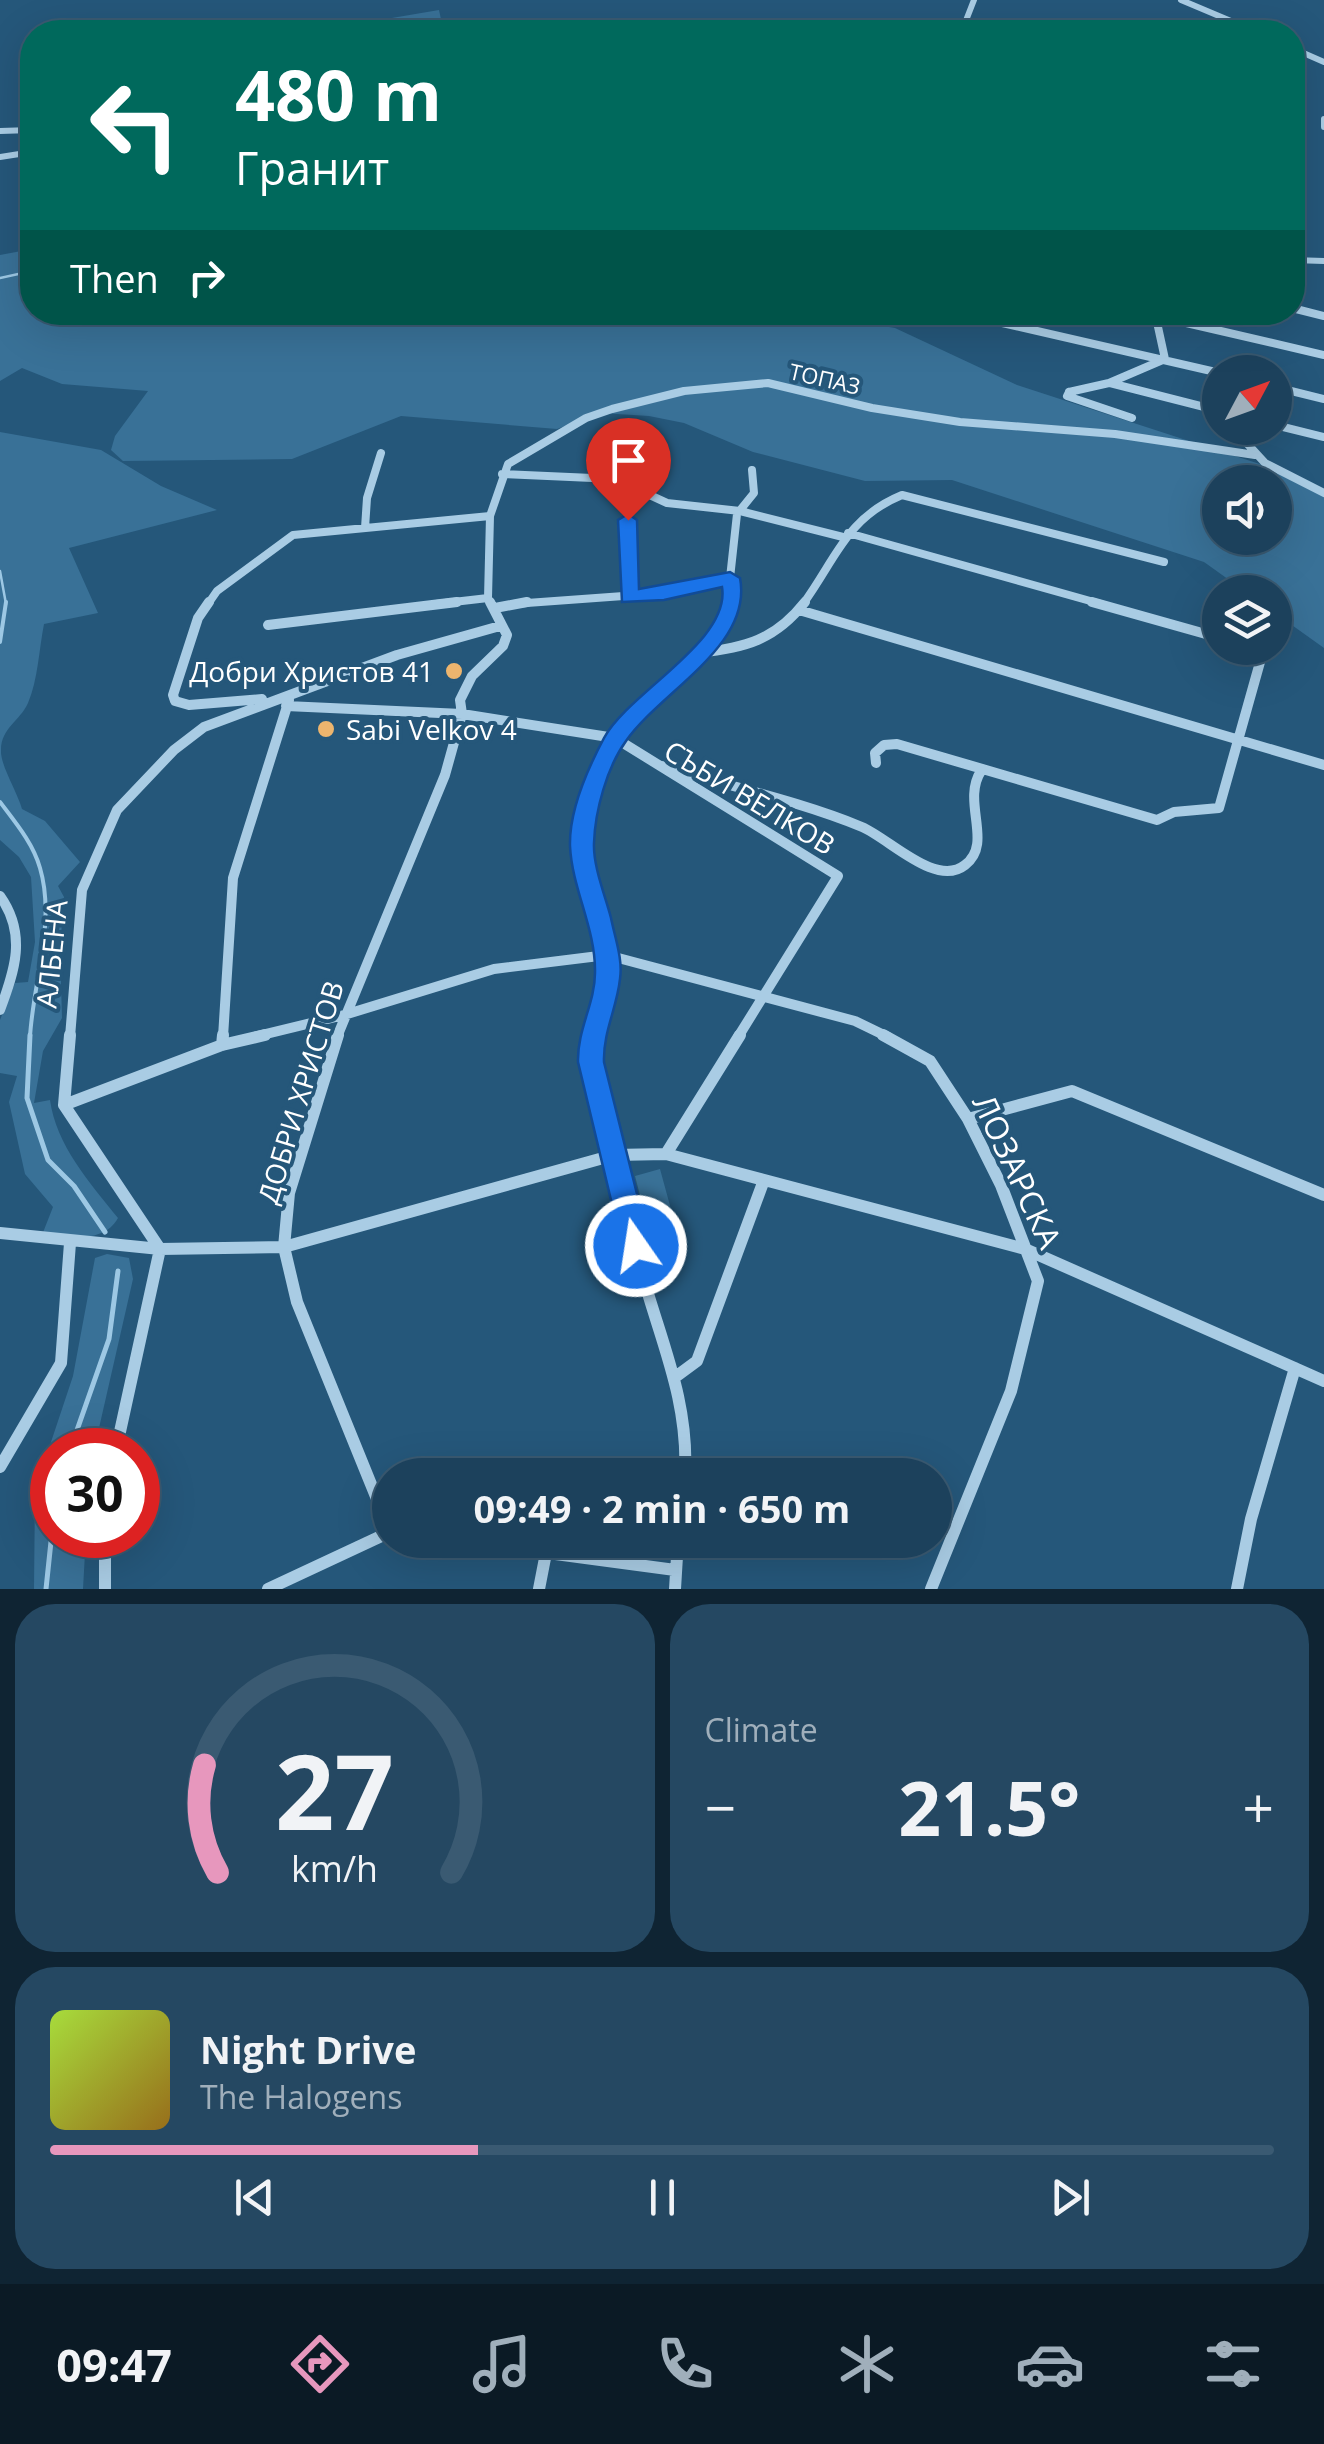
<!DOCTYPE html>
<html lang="en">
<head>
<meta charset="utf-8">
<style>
  body { margin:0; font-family:"Open Sans",sans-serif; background:#254862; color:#f1f3f6; height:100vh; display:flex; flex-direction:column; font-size:38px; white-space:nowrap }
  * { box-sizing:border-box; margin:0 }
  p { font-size:32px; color:#a0afbb }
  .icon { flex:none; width:55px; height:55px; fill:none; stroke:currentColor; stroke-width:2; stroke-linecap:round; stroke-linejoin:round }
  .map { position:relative; height:1589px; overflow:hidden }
  .side { display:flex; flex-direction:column; gap:15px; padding:15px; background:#0f2433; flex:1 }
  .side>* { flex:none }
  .banner { position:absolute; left:20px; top:20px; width:1285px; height:305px; border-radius:40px; box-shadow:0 10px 40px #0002,0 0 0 2px #3a5a72; background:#00695c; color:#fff; overflow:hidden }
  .needle { width:65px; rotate:49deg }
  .tools { position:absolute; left:1202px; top:355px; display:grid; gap:20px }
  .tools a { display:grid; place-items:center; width:90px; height:90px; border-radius:50%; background:#1c415c; box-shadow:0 10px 40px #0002,0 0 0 2px #3a5a72; font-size:50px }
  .speed { position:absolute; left:30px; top:1428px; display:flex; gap:20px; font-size:50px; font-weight:700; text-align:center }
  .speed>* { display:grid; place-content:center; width:130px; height:130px; border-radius:50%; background:#1c415c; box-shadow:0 10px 40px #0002,0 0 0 2px #3a5a72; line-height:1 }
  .speed .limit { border:15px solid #d22; background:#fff; color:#111 }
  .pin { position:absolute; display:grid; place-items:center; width:85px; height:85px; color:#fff; margin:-102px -42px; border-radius:50% 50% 50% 0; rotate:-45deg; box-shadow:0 0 10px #0007 }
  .pin .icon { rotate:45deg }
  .me { position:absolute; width:110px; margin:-55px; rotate:347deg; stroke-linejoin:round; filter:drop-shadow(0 0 8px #0008) }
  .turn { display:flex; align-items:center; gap:35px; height:210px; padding:0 50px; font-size:45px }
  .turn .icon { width:130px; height:130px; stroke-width:2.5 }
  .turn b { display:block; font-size:70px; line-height:85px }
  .then { display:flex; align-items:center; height:95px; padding:0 50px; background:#0003; gap:20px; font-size:38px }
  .big { font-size:75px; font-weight:700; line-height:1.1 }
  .side .card { flex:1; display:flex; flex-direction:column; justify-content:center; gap:15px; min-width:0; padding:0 35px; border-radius:40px; background:#254862 }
  .side .dial { align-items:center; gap:0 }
  .dial svg { height:260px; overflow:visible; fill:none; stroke:#3a5a72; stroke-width:7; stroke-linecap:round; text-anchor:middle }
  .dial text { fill:#f1f3f6; stroke:none }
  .song { display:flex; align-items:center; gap:30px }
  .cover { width:120px; height:120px; border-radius:15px; background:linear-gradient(135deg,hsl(80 70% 55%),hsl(40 70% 35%)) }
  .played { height:10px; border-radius:5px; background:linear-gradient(90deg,#e797bd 35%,#3a5a72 35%) }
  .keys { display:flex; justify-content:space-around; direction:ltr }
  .heat { display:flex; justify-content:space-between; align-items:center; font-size:55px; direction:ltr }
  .side .tiles { flex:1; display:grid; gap:15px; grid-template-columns:1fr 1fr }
  .card:last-child { grid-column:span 2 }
  .trip { position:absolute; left:372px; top:1458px; width:580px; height:100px; border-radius:50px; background:#1c415c; box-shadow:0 10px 40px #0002,0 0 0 2px #3a5a72; font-weight:700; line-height:100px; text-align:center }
  .tab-bar { display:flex; height:160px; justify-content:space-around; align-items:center; background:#0b1a25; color:#a0afbb }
  .tab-bar .icon { width:70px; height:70px }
  .tab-bar .active { color:#e797bd }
  .tab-bar b { font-size:45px; color:#f1f3f6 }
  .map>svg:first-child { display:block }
  .green { fill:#397197; fill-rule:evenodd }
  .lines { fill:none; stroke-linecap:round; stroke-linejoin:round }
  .stream-far2 { stroke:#9dc8e4; stroke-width:2.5 }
  .stream-far1 { stroke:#9dc8e4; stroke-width:4 }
  .stream { stroke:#9dc8e4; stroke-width:5 }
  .street-far3 { stroke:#a9cce4; stroke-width:6 }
  .street-far2 { stroke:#a9cce4; stroke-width:8 }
  .street-far1 { stroke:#a9cce4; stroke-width:10 }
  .street { stroke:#a9cce4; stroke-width:12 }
  .route { fill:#1a73e8; stroke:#114b97; stroke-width:2.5 }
  .poi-dot { fill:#edb56e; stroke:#25577a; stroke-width:4 }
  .labels { text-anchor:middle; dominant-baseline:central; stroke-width:8; stroke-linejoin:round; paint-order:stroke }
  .far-street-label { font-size:22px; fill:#fff; stroke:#25577a }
  .poi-label { font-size:28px; fill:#fff; stroke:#25577a; text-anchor:end }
  .street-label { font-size:28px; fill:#fff; stroke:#25577a }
  .near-street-label { font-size:32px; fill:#fff; stroke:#25577a }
</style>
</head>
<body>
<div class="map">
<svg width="1324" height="1589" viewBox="0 0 1324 1589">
  <rect width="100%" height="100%" fill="#25577a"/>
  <path class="green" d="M 439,10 L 442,24 L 394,32 L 276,32 L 277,28 L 386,19 Z
    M 32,249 L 32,312 L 70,313 L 67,325 L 188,312 L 801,312 L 895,328 L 1017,385 L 1284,472 L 1324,492 L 1324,648 L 1275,613 L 1275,592 L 1246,592 L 1204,562 L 952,480 L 865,481 L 753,452 L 684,423 L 649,416 L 601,413 L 557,429 L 401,416 L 292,459 L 123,461 L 111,450 L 115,436 L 148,391 L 62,384 L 22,368 L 0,381 L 0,255 ZM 1220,482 L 1275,482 L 1275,538 L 1220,538 Z
    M 0,432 L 101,450 L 161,486 L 217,510 L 69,548 L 98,613 L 44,624 C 39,649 38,680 28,703 C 20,721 1,728 1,750 C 0,765 17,791 22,809 L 45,821 L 80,862 L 58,886 L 64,897 L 60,948 L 62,1018 L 43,1051 L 34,1103 L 50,1100 C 56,1145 90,1183 118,1218 C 104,1244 67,1237 42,1235 L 53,1207 L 25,1174 L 9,1102 L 17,1076 L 0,1073 L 0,1020 L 15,983 L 28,982 L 35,942 L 31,877 L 19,857 L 0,840 Z
    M 660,1169 L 675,1224 L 649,1230 L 635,1176 Z
    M 107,1254 L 129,1258 L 133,1279 L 94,1450 L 52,1450 L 52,1535 L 86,1535 L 83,1589 L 34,1589 L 35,1490 L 73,1376 L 95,1258 Z"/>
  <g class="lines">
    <path class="stream-far2" d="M 0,278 L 32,271
      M 0,571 L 6,604"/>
    <path class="stream-far1" d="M 0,642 L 6,602
      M 0,802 C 15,822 33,843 40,868 C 56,922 33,982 30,1037"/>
    <path class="stream" d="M 30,1035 L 27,1098 L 48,1160 L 74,1186 L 105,1232
      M 70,1450 L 109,1339 L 118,1271
      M 46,1589 L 52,1532"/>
    <path class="street-far3" d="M 1181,0 L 1257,32
      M 969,32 L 965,23 L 974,0
      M 1292,48 L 1324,62
      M 1324,119 L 1324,127
      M 0,131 L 32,130
      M 0,157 L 32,152
      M 1292,260 L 1324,261"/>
    <path class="street-far2" d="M 1292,308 L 1324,316
      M 954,312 L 1220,373
      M 1111,312 L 1156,316 L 1324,355
      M 1110,383 L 1220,411
      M 1275,387 L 1324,399
      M 1069,392 L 1109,383 L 1165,359 L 1155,313
      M 1069,392 L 1067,396 L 1132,418
      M 1275,425 L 1324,437
      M 1245,428 L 1243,439 L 1265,463 L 1324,493
      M 502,474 L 615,479 L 667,503 L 740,511 L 843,537
      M 627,481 L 629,597
      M 365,528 L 367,498 L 381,453
      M 848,533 L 1101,604
      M 208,604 L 217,591 L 293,535 L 490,516
      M 436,604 L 488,598
      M 491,604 L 488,598 L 490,516 L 508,464 L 586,418 L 612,409 L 684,391 L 768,383 L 872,408 L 960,422 L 1115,434 L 1255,455
      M 513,604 L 665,593 L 730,578
      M 731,604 L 730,578 L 737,514 L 754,493 L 752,470
      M 803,604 C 836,559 846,518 902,495 L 1164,562"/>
    <path class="street-far1" d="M 209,602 L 198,618 L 173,695 L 175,701 L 189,705 L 262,699
      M 1092,602 L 1220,638
      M 495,608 L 527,602
      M 799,610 L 1324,765
      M 268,625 L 457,602
      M 698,653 C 745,648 775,640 805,602
      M 286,706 L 462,714 L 615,738 L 838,876 L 738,1037
      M 876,763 L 875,753 L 884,745 L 897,744 L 1157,820 L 1174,812 L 1219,808 L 1264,648
      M 662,766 C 728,786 799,801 862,827 C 890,839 936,888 965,865 C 994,843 961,802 981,771
      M 0,896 C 27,934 15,970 0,1010
      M 70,1037 L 82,890 L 117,810 L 174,750 L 204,727 L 397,655 L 500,626
      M 223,1037 L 233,878 L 289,700
      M 254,1037 L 344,1015 L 494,969 L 607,955 L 855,1021 L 888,1037
      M 337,1037 L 445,775 L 462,714 L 460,700 L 472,676 L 503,646 L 507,635 L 490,602
      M 592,1037 L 608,978 L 607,955 L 582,845 L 593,789 L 615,738 L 724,626 L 732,602"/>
    <path class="street" d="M 70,1035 L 64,1105 L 160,1249 L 116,1450
      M 338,1035 L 289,1193 L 284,1247 L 297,1302 L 390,1531
      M 592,1035 L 591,1062 C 609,1132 623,1203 642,1273 C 661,1342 689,1401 685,1475
      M 883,1035 L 930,1061 L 968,1119 L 1001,1185 L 1038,1281 L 1011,1391 L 931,1589
      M 222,1045 L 223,1035
      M 64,1105 L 222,1045 L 265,1035
      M 968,1119 L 1072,1091 L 1324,1195
      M 666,1154 L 740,1035
      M 0,1233 L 160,1249 L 284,1247 L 614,1155 L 666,1154 L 1025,1249 L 1324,1381
      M 678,1375 L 697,1361 L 764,1180
      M 0,1467 L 61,1363 L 70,1243
      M 105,1535 L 105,1589
      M 451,1540 L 675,1570
      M 268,1589 L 390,1532
      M 539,1589 L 546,1553
      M 675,1589 L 678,1540
      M 1237,1589 L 1251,1519 L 1295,1368"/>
  </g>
  <path class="route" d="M 628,514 L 637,520 L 639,589 L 730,572 L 740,578 C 753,646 661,691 626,741 C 607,767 595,811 594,843 C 593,866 605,895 611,918 C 615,938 623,959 620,979 C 617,1008 603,1032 604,1062 L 650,1246 L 646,1255 L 636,1259 L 626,1255 L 622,1246 L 578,1062 C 577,1030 595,1003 595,973 C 596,929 572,889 570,846 C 569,811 588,768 604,738 C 629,692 731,641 722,587 L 664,600 L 622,602 L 618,520 Z"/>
  <g class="poi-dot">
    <circle cx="454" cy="671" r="10"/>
    <circle cx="326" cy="729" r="10"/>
  </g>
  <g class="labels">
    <g class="far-street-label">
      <text transform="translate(825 378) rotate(13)">ТОПАЗ</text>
    </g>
    <g class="poi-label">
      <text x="434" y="671">Добри Христов 41</text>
      <text x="346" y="729" text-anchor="start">Sabi Velkov 4</text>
    </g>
    <g class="street-label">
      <text transform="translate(750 797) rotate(31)">СЪБИ ВЕЛКОВ</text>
      <text transform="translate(51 954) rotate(-84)">АЛБЕНА</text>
      <text transform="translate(300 1092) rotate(-73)">ДОБРИ ХРИСТОВ</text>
    </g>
    <g class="near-street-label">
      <text transform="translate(1018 1171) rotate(65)">ЛОЗАРСКА</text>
    </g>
  </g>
</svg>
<div class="tools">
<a><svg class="needle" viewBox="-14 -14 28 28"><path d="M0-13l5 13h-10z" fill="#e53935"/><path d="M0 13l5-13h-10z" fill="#a0afbb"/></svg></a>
<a><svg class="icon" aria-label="sound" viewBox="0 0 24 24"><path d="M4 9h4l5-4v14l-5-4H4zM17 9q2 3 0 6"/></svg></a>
<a><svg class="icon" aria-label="layers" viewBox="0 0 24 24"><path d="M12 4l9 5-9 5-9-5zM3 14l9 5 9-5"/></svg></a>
</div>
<div class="speed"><div class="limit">30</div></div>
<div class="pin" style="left:628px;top:520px;background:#d93025"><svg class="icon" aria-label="arrive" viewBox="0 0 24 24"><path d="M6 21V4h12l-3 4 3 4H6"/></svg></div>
<svg class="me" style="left:636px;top:1246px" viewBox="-20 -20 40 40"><circle r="17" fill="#1a73e8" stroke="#fff" stroke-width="3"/><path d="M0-11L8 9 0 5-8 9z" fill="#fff"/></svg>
<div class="trip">09:49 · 2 min · 650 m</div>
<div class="banner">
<div class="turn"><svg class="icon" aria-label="left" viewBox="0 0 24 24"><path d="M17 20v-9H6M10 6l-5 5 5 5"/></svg><div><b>480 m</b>Гранит</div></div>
<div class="then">Then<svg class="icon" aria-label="right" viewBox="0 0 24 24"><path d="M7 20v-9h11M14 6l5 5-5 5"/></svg></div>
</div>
</div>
<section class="side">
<div class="tiles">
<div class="card dial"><svg viewBox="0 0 100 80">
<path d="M14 69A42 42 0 1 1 86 69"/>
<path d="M14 69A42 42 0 0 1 10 36" stroke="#e797bd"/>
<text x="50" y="56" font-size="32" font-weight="700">27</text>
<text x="50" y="72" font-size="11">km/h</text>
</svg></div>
<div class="card"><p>Climate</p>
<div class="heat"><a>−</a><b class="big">21.5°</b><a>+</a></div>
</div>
<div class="card">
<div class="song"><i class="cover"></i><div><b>Night Drive</b><p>The Halogens</p></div></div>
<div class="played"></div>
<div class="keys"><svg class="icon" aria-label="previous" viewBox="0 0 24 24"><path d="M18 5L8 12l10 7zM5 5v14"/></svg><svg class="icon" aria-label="pause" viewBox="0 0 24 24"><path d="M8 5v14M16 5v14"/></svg><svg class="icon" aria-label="next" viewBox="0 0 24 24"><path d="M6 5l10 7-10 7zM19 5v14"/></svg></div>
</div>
</div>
</section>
<nav class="tab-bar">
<b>09:47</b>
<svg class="icon active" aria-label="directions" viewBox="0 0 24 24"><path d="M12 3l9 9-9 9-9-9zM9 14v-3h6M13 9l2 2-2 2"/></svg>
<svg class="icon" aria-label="music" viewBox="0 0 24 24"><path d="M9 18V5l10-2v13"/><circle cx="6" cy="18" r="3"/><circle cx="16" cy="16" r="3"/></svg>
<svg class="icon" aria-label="phone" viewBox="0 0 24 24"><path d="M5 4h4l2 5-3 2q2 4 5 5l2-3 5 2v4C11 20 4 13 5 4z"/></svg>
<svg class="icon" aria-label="climate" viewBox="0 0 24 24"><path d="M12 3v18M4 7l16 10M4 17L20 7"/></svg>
<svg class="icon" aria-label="car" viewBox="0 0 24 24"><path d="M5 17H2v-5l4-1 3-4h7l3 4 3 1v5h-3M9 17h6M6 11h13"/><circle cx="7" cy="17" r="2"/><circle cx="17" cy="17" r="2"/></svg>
<svg class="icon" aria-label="filters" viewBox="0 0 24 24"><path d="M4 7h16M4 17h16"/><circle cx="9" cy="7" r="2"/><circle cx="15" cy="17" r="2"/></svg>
</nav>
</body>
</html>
